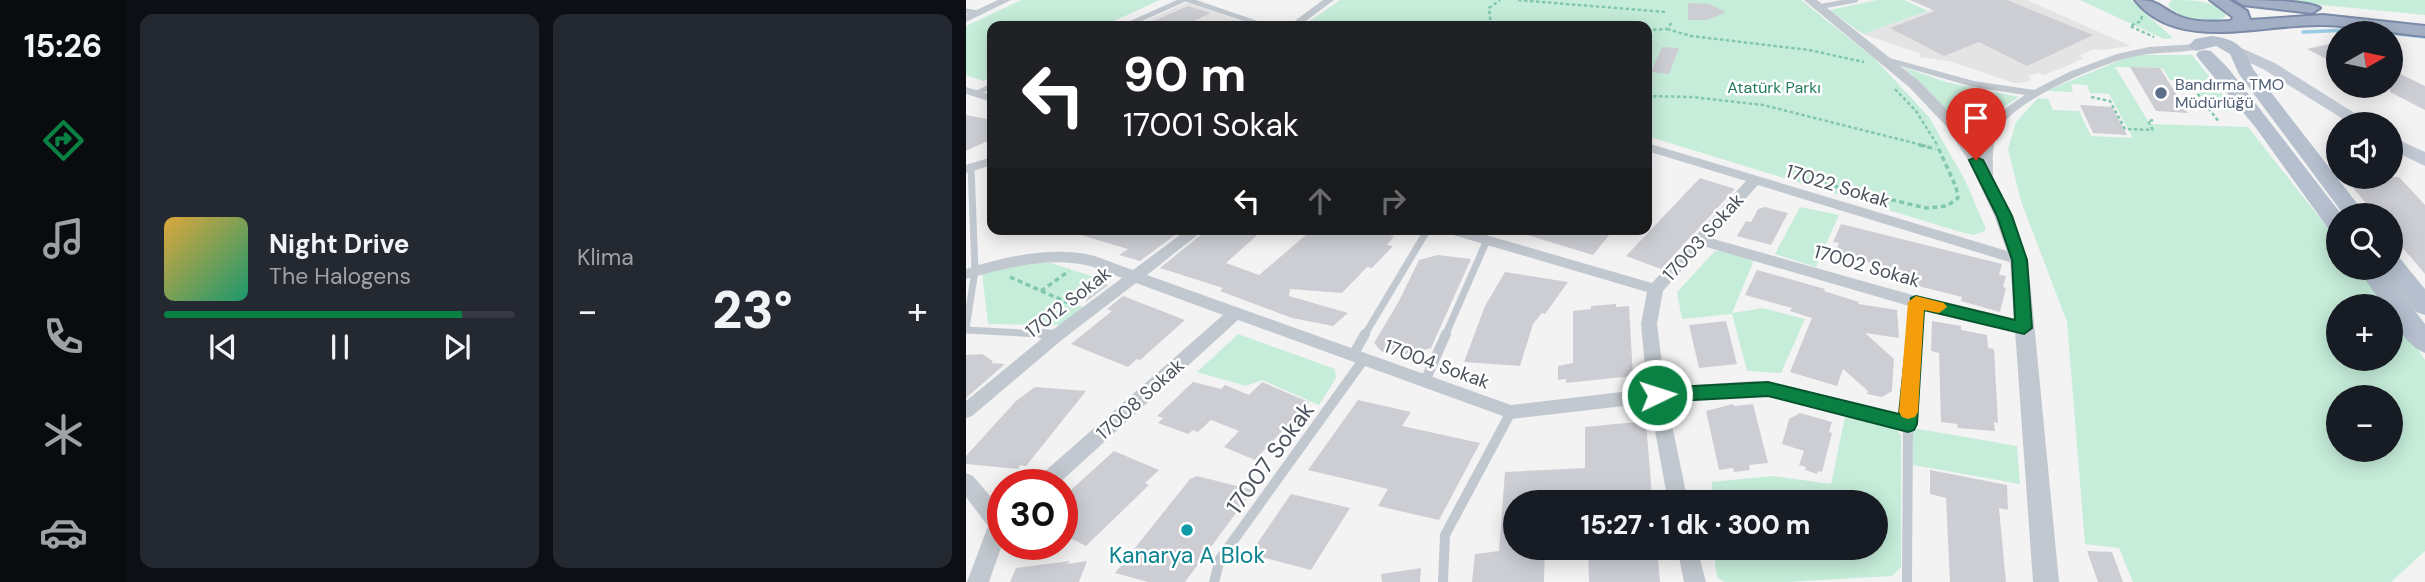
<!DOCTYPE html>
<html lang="tr">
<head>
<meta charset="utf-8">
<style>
  body { margin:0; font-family:"DM Sans",sans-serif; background:#242831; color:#f1f3f6; height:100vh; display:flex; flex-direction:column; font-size:26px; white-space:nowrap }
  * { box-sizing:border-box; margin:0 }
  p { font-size:23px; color:#9ea1a6 }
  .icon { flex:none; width:38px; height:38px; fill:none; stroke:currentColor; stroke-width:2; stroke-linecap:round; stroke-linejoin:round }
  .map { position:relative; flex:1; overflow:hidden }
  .sheet { display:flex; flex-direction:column; gap:14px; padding:14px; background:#0d0f14; width:840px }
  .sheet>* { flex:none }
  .top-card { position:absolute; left:21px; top:21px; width:665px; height:214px; border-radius:14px; box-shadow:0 4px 18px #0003; background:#202124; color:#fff; overflow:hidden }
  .needle { width:46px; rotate:81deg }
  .tools { position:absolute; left:1360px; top:21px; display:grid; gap:14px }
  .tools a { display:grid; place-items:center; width:77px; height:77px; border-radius:50%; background:#171b24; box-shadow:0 4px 18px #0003; font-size:35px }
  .speed { position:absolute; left:21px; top:469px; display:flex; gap:14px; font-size:35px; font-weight:700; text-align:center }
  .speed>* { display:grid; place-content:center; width:91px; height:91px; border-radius:50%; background:#171b24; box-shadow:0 4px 18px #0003; line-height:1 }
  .speed .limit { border:10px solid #d22; background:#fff; color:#111 }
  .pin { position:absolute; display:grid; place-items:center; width:60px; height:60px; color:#fff; margin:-72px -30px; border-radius:50% 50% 50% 0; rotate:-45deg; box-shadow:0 0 7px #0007 }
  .pin .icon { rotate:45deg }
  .me { position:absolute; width:77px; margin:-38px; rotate:86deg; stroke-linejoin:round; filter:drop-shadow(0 0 5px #0008) }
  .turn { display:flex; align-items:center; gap:24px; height:147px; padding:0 21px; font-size:32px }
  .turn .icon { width:91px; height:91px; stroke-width:2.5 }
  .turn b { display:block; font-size:49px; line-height:60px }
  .lanes { display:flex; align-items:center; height:66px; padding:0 21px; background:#0003; justify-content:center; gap:35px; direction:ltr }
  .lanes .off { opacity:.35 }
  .big { font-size:52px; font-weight:800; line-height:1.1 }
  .sheet .tile { flex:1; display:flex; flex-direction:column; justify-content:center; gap:10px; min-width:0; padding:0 24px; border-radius:14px; background:#242831 }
  .song { display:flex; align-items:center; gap:21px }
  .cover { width:84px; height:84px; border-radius:10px; background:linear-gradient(135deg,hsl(40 70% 55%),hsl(160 70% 35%)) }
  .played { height:7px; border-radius:4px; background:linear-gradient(90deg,#0b8043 85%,#363941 85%) }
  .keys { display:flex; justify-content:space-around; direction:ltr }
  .heat { display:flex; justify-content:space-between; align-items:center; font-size:38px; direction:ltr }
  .sheet .tiles { flex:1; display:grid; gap:14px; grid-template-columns:repeat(2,1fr) }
  .trip { position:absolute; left:537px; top:490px; width:385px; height:70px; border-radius:35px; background:#171b24; box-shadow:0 4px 18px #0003; font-weight:800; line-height:70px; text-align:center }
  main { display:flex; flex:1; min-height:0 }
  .menu { display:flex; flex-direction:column; width:126px; justify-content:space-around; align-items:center; background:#090b0e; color:#9ea1a6 }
  .menu .icon { width:49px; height:49px }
  .menu .on { color:#0b8043 }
  .menu b { font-size:32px; color:#f1f3f6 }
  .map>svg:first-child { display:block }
  .education { fill:#e5e4e4 }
  .green { fill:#c6edda; fill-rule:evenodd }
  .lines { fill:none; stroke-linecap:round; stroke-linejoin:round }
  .stream { stroke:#98cce5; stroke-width:3.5 }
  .building { fill:#cdced4 }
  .trunk-casing { stroke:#7a8aa8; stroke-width:4 }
  .path-far1 { stroke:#81c8ae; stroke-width:2.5; stroke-dasharray:3.5 2.5; stroke-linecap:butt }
  .path { stroke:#81c8ae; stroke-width:3.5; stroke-dasharray:5 3.5; stroke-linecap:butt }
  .service-far2 { stroke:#c2c8cf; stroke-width:5 }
  .service-far1 { stroke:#c2c8cf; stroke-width:7 }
  .service { stroke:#c2c8cf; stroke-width:10 }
  .minor { fill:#c2c8cf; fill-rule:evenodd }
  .tertiary { fill:#c2c8cf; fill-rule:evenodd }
  .secondary { fill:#c2c9d4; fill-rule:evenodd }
  .primary { fill:#b5bfce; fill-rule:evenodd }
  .trunk { fill:#a2afc5; fill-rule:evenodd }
  .route { fill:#0b8043; stroke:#07532c; stroke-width:2 }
  .slow { fill:#f59e0b }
  .service-dot { fill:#5c6f8a; stroke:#fff; stroke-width:2.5 }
  .culture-dot { fill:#0f9aa8; stroke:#fff; stroke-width:2.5 }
  .labels { text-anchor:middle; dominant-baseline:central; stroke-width:5; stroke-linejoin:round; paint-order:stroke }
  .far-service-label { font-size:16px; fill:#4e5e75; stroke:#fff; text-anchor:start }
  .far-park-label { font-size:16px; fill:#217b59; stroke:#fff }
  .street-label { font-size:19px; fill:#4c535e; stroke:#fff }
  .near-street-label { font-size:23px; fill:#4c535e; stroke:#fff }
  .near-culture-label { font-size:23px; fill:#0d838f; stroke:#fff }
</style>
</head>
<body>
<main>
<nav class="menu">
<b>15:26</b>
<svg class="icon on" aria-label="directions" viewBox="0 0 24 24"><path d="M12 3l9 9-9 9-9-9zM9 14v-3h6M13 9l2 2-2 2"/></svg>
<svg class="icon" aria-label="music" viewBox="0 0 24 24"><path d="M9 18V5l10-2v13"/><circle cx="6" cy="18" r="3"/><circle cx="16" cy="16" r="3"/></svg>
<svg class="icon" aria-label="phone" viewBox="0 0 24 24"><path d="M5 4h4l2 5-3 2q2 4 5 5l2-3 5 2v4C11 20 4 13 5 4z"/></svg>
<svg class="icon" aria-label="climate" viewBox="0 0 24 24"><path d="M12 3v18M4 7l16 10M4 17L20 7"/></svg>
<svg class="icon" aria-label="car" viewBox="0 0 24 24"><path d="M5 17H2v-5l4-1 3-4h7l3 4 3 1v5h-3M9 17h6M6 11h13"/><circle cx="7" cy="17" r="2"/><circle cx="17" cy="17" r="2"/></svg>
</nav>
<section class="sheet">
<div class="tiles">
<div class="tile">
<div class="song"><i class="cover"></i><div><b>Night Drive</b><p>The Halogens</p></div></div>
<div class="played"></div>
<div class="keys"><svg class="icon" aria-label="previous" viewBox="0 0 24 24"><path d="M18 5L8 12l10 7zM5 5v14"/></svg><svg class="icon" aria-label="pause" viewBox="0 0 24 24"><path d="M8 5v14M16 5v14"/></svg><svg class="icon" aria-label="next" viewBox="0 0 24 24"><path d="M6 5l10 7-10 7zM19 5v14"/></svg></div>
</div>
<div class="tile"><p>Klima</p>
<div class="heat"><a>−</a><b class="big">23°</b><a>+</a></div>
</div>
</div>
</section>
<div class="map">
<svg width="1459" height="582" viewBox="0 0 1459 582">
  <rect width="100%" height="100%" fill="#f4f3f3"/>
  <path class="education" d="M 994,0 L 1061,0 L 1165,46 L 1136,50 L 1128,49 L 1113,56 L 1118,58 L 1101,66 L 1078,75 L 1071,73 L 1063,76 L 1065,80 L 1058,83 L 1048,83 L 983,61 L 952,57 L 955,54 L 897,34 Z
    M 219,3 L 225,3 L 288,26 L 169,26 Z"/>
  <path class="green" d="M 55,0 L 194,0 L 137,26 L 26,26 L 26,76 L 17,81 L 0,75 L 0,26 Z
    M 374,0 L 835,0 L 908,58 L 963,117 L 999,180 L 1019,227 L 1019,231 L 1007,235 L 991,231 L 681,136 L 681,26 L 343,26 L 341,23 Z
    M 911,0 L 938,0 L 962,11 L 897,34 L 863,10 Z
    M 1114,0 L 1165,0 L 1207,38 L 1198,39 Z
    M 1206,0 C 1223,0 1253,0 1260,16 C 1245,27 1213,20 1202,5 Z
    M 1305,0 L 1459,0 L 1459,15 Z
    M 1167,55 L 1226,55 L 1252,87 L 1226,86 L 1222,81 L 1204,80 L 1196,68 L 1149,67 L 1184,124 L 1282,127 L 1372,241 L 1372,268 L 1393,268 L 1422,306 L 1372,306 L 1372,359 L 1424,359 L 1425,309 L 1459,360 L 1459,551 L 1425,582 L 1167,582 L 1153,548 L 1119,544 L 1101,322 L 1055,201 L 1042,149 L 1050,122 L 1072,98 L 1082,99 L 1087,110 L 1113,111 L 1125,136 L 1167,138 L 1143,94 L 1124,93 L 1121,85 L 1105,84 L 1107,92 L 1080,91 ZM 1372,397 L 1424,397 L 1424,450 L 1372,450 Z
    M 937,67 L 980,82 L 1053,97 C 1026,114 1019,122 1011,153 C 990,119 967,93 937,67 Z
    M 1235,92 L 1256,93 L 1271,111 L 1247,110 L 1234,94 Z
    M 834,207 L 873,215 L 850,267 L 809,254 Z
    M 749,251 L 759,251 L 788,260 L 766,313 L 797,308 L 839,319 L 815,373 L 781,371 L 766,314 L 716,319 L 711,292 Z
    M 69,262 L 85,263 L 128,277 L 98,299 L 117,307 L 96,325 L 22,324 L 16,273 Z
    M 272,334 L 369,369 L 370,378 L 353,405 L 296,380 L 280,386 L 231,372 Z
    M 879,417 L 928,427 L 935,435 L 935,567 L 926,576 L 821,582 L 758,582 L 751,577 L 747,548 L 910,548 L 910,502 L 746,502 L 746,482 L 806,476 L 865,484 Z
    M 947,428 L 1051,446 L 1054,484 L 947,465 Z"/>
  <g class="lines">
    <path class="stream" d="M 1337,32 L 1383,30 L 1424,33
      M 1424,33 L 1459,37"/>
  </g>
  <path class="building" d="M 944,0 L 1041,0 L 1127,35 L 1061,66 L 1013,42 L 978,56 L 924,28 L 969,11 Z
    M 722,3 L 743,4 L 760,12 L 741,20 L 722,20 Z
    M 222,6 L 245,13 L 217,26 L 176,26 Z
    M 1372,42 L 1372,65 L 1341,49 Z
    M 696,47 L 713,48 L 703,74 L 685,72 Z
    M 1164,67 L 1194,68 L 1222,113 L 1190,111 Z
    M 1424,69 L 1459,86 L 1459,110 L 1424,92 Z
    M 1114,105 L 1146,107 L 1161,135 L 1127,133 Z
    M 0,115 L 26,120 L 26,143 L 19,142 L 0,151 Z
    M 1378,177 L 1433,177 L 1459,205 L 1459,274 L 1424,233 L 1424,215 L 1410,215 Z
    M 734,178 L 769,189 L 695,269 L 660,256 Z
    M 799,207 L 822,213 L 805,245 L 771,236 L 780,221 L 785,222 L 792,209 Z
    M 875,224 L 1036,264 L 1033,275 L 1040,276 L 1037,287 L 1040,288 L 1034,312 L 995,301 L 996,297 L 924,279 L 927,268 L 868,254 L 873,243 L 867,242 Z
    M 108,229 L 217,229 L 174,261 L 153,255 L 162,249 L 108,233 Z
    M 242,229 L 298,229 L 260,263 L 293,275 L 347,229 L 402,229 L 428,236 L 421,245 L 427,246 L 406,268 L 401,267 L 376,293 L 324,289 L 323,296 L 382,313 L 367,326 L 326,318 L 254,291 L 257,288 L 194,268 Z
    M 556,229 L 648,229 L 627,255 L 555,233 Z
    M 472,255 L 505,259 L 465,348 L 444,354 L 416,352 L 408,343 L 433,301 L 453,260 Z
    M 791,270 L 859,289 L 858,291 L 893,302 L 892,304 L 931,310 L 933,338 L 899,333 L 928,359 L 926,391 L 916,397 L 901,394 L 902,391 L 877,369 L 871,386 L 824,372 L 846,318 L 824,311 L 826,308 L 779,295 Z
    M 539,272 L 602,282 L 579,314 L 576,313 L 567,324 L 554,366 L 498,362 L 519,306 Z
    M 126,280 L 142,285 L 121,301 L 105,295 Z
    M 157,296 L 219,320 L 174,360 L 171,359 L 162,367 L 105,344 L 146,311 L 141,309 Z
    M 650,304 L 650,307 L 663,306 L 667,376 L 600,383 L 600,379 L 592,380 L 592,366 L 607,363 L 607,311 L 625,309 L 625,306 Z
    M 760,321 L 771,364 L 733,368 L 723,325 Z
    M 966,321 L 995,326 L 995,330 L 1021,335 L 1022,348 L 1028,349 L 1032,423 L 1028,422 L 1029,431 L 992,428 L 991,424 L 975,422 L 973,353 L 965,351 Z
    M 16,354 L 27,361 L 25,363 L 39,364 L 0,398 L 0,355 Z
    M 227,382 L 255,389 L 259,385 L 283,395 L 296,382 L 343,402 L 289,460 L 258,447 L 273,431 L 245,420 L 232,432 L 227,430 L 222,434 L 192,423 L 197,418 L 191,416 Z
    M 69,387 L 120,391 L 60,466 L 54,465 L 52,469 L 0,464 L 0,456 L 50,401 Z
    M 392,400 L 445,412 L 436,426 L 514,443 L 473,520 L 412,506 L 422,489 L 342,470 Z
    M 767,404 L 768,406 L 787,404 L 802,463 L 783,465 L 784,470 L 768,472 L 767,468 L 753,470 L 740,411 Z
    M 834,413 L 866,422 L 863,432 L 866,433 L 856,472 L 852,471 L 851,474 L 839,470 L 840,467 L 833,465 L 838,451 L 816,444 L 823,419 Z
    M 680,421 L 686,497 L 633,502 L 550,502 L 550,550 L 579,548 L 578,582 L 506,582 L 509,554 L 533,551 L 539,472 L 619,468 L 619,427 Z
    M 148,451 L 193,470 L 179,483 L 183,485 L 120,546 L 96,534 L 96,498 Z
    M 964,470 L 1041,485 L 1042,510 L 1033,508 L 1040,582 L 984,582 L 980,498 L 964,494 Z
    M 231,476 L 287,490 L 219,582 L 182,582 L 149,573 L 224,479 Z
    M 325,494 L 384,508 L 345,570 L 284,554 Z
    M 622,548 L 691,548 L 694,582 L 623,582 Z
    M 1121,551 L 1146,552 L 1157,582 L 1132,582 Z
    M 104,561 L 101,564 L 121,561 L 113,582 L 44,582 L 50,568 Z
    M 455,568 L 454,582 L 416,582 L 415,574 Z"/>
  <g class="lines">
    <g class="trunk-casing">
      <path id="trunk" d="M 1169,0 C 1191,0 1191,5 1210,15 C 1227,23 1247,22 1265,21 L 1267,17 L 1244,0 L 1263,0 L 1281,11 L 1284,20 L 1357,15 L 1459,26 L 1459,36 C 1426,33 1391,26 1358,25 C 1299,23 1212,54 1169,0 Z
        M 1269,0 C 1288,0 1341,0 1354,8 L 1346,13 L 1277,5 Z"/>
    </g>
    <path class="path-far1" d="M 552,0 L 699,12
      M 1176,16 L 1175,21 L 1164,26 L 1188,37
      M 525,26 L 523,8 L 534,0
      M 701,29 L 725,36 L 843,50 L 898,62
      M 681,30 L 701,29 L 706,22
      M 1209,88 L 1249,90
      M 929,89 L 950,111 L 972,146
      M 1228,89 L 1253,122
      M 681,96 L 726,97 L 797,105 L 960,146
      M 1125,97 L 1144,101 L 1159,129 L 1187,130
      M 1187,130 L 1182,121 L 1188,120"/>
    <path class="path" d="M 953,145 L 970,149
      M 834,178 L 960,208 L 981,206 L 992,198 L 990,187 L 971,145
      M 44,277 L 107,305
      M 75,291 L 103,271"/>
    <path class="service-far2" d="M 852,7 L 890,0
      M 0,11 L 13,13
      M 159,26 L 217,0
      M 11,93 L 26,86"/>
    <path class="service-far1" d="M 0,328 L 9,271 L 5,167
      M 0,330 L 91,335
      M 398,336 L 462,229
      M 479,336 L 521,240
      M 948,336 L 950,302"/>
    <path class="service" d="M 77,334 L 91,335
      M 387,355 L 399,334
      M 459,381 L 480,334
      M 248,582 L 254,559 L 398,359
      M 477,582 L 479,535 L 545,412
      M 941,582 L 942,424 L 948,334"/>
    <path class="minor" d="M 32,0 L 45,0 L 0,22 L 0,15 Z
      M 215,0 L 230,0 L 307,26 L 292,26 Z
      M 357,0 L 368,0 L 333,26 L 322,26 Z
      M 1231,44 L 1235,45 L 1235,49 C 1214,53 1191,52 1170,56 C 1138,62 1047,100 1033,130 C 1025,144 1027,162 1027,178 L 1020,182 L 1013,178 C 1015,134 1020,119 1059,95 L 1007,87 L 914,60 L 920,57 L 1008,81 L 1068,90 L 1103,72 L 1151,54 L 1183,47 Z
      M 0,87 L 26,95 L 26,102 L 0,94 Z
      M 681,143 L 1058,256 L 1061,260 L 1053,265 L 792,185 L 744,238 L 950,296 L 1058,322 L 1064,324 L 1066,328 L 1064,332 L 1058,334 L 950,308 L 737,246 L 697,291 L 691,324 L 699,387 L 789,381 L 815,384 L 942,416 L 949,419 L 951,424 L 949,429 L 942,432 L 815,398 L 789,395 L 701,401 L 722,502 L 702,502 L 684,403 L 545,419 L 272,320 L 91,485 L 67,485 L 70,479 L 257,315 L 170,283 L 97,339 L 6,416 L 0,418 L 0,401 L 85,331 L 156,278 C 143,273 128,266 114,264 C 76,258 37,269 0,279 L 0,269 C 37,257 81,247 120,254 C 135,257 151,265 167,270 L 222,229 L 239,229 L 181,275 L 545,405 L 681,389 L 675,324 L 681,292 L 477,232 L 475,229 L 499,229 L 686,283 L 780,181 L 681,151 Z
      M 26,157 L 26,165 L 0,173 L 0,165 Z
      M 0,473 L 7,476 L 37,511 L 37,542 L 23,582 L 1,582 L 22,526 L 0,497 Z
      M 711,548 L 731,548 L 740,582 L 718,582 Z"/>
    <path class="tertiary" d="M 838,0 L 851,0 L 953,81 L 990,119 L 1017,158 L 1046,215 L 1062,260 L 1093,582 L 1067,582 L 1044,260 L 1028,215 L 1001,158 L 980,126 L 943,87 Z"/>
    <path class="secondary" d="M 1273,47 L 1309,63 L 1406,124 L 1385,124 L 1297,69 L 1267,55 L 1265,52 Z
      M 1424,136 L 1459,152 L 1459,166 L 1424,149 Z"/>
    <path class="primary" d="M 1245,36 C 1271,39 1277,46 1287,69 L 1400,215 L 1378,215 L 1273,74 L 1264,54 L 1250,46 L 1230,51 L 1222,46 L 1229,39 Z
      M 1239,50 L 1245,51 L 1262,68 L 1376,215 L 1372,215 L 1372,233 L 1364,231 L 1290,128 L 1233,59 L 1230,55 L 1233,51 Z
      M 1424,254 L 1432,256 L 1459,289 L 1459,315 L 1450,312 L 1416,268 L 1424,268 Z
      M 1391,268 L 1416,268 L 1459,324 L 1459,353 C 1444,348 1424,322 1424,306 L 1418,306 Z"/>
    <use href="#trunk" class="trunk"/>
  </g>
  <path class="route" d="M 1010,157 L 1017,160 L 1046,216 L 1061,260 L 1066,328 L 1058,334 L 958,310 L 951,424 L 948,430 L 942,432 L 802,396 L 691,402 L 684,400 L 682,395 L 684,390 L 691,388 L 802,382 L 933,414 L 945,298 L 950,296 L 1049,320 L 1046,260 L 1031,216 L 1003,160 Z"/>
  <path class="slow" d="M 950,296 L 978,303 L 981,307 L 973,313 L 958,310 L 952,412 L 949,417 L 942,419 L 936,417 L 933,412 L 942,302 Z"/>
  <circle class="service-dot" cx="1195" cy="93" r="7"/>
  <circle class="culture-dot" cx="221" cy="530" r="7"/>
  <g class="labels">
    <g class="far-service-label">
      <text x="1209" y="84">Bandırma TMO<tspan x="1209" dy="18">Müdürlüğü</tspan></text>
    </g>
    <g class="far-park-label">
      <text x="808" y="87">Atatürk Parkı</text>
    </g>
    <g class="street-label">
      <text transform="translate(872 186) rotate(17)">17022 Sokak</text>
      <text transform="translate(737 237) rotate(-48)">17003 Sokak</text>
      <text transform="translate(901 266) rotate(16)">17002 Sokak</text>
      <text transform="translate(102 302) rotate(-38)">17012 Sokak</text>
      <text transform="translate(471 364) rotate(20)">17004 Sokak</text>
      <text transform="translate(174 399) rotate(-42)">17008 Sokak</text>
    </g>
    <g class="near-street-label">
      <text transform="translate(304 458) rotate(-54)">17007 Sokak</text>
    </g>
    <g class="near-culture-label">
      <text x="221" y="555">Kanarya A Blok</text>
    </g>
  </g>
</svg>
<div class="tools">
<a><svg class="needle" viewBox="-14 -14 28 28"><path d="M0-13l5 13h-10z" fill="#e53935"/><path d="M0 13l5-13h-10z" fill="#9ea1a6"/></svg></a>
<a><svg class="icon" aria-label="sound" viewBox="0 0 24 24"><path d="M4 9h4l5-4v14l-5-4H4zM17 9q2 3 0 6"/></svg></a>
<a><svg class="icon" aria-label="search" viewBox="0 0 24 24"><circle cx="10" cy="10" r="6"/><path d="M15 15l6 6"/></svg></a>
<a>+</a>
<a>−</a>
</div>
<div class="speed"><div class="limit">30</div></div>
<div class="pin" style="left:1010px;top:160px;background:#d93025"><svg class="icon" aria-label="arrive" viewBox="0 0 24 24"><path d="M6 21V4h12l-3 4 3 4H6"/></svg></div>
<svg class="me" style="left:691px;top:395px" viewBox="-20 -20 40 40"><circle r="17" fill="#0b8043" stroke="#fff" stroke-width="3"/><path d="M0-11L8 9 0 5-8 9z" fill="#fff"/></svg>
<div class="trip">15:27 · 1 dk · 300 m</div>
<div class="top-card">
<div class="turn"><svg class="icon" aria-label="left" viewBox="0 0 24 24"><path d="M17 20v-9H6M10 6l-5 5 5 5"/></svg><div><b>90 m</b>17001 Sokak</div></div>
<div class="lanes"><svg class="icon" aria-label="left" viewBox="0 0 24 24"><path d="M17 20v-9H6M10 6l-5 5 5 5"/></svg><svg class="icon off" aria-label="ahead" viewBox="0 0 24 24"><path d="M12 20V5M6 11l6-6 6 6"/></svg><svg class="icon off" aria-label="right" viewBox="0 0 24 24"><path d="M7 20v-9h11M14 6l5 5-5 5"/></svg></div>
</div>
</div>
</main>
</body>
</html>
